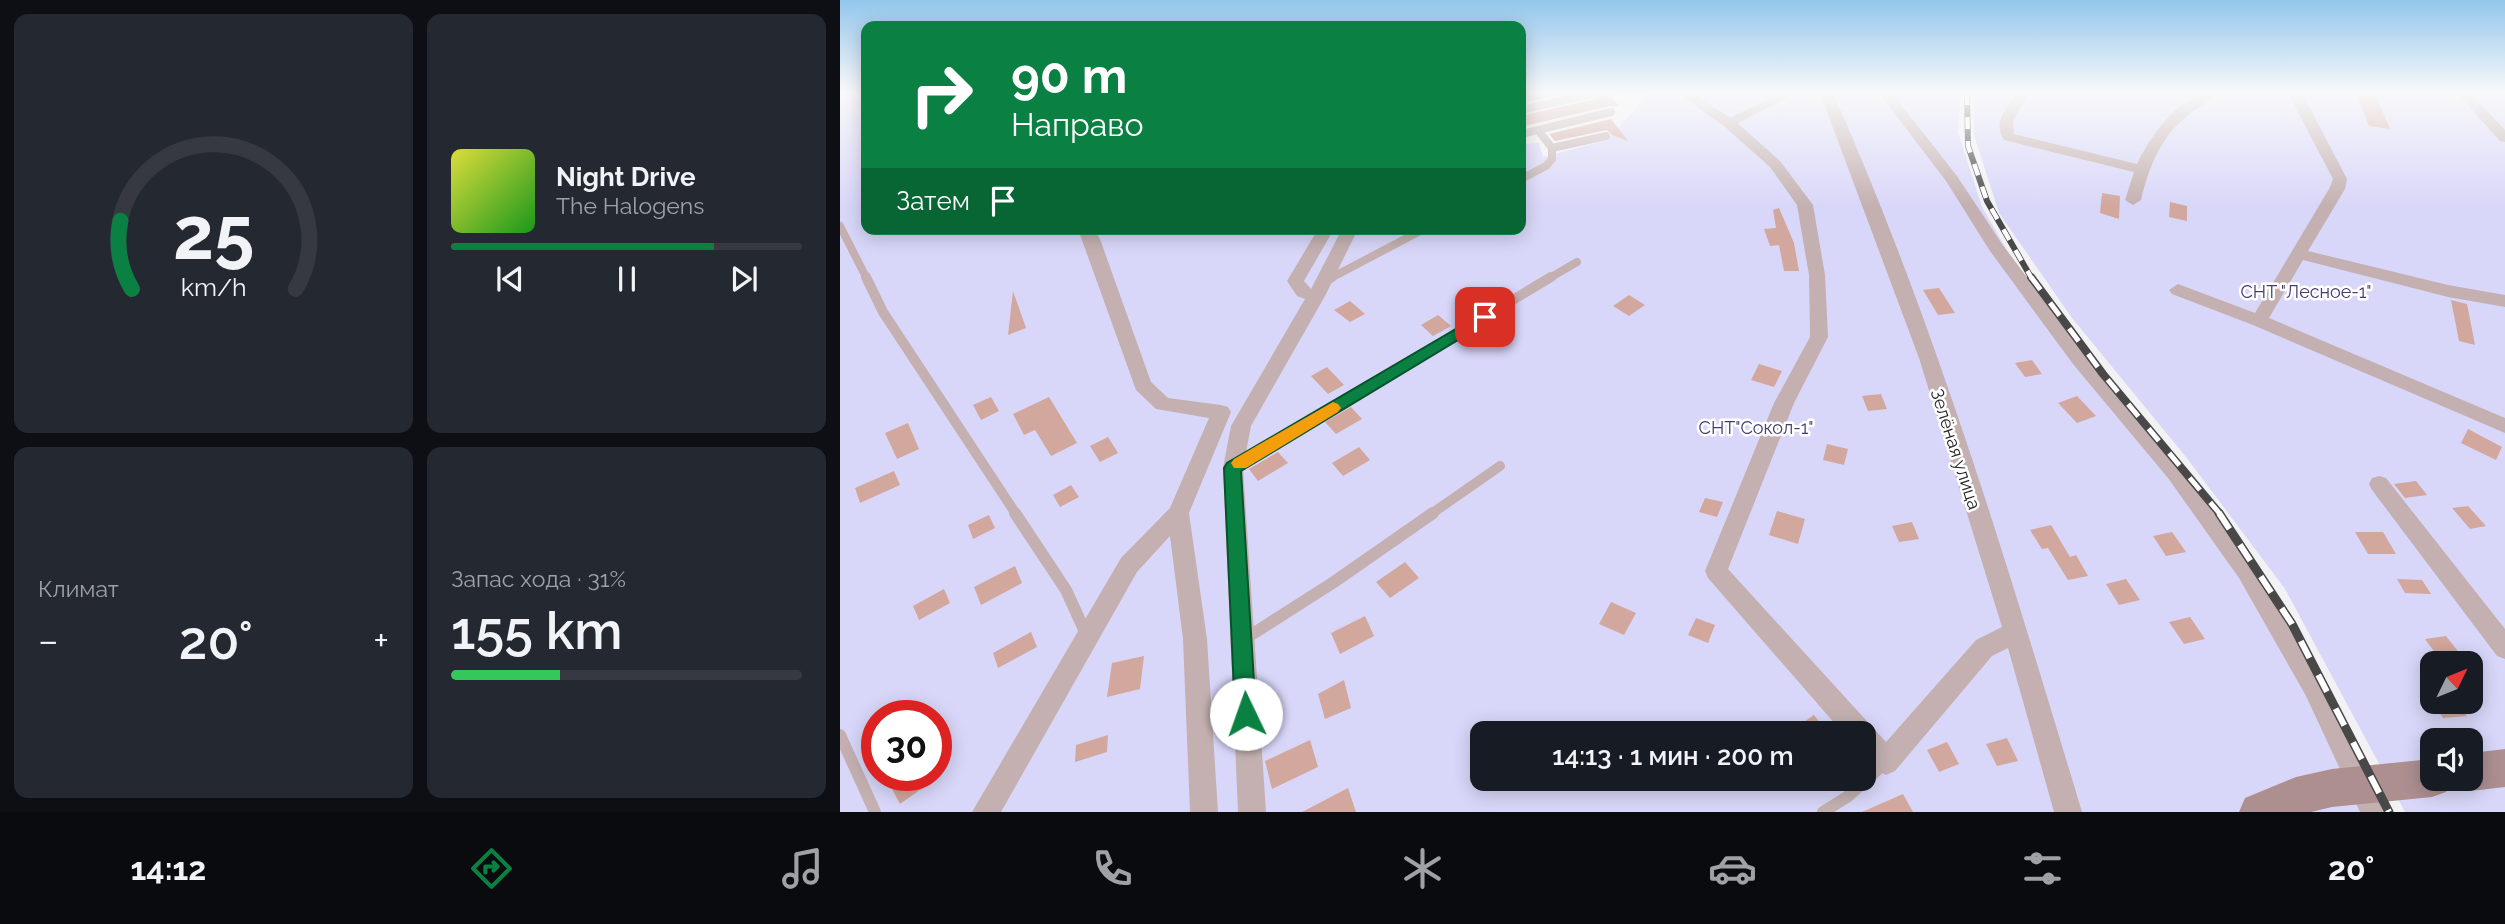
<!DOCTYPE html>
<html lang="ru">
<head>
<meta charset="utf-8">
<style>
  body { margin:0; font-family:Raleway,sans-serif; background:#242831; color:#f1f3f6; height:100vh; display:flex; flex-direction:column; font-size:26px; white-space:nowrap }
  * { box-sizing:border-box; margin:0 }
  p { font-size:23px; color:#9ea1a6 }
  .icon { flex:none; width:38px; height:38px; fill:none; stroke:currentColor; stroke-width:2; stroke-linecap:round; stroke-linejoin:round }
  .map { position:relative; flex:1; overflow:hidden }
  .details { display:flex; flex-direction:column; gap:14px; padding:14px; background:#0d0f14; width:840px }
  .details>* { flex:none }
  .hud { position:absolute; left:21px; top:21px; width:665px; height:214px; border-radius:14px; box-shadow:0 4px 18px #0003; background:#0b8043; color:#fff; overflow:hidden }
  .needle { width:46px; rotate:47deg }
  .buttons { position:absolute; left:1580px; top:651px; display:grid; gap:14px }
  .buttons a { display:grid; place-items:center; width:63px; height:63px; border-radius:14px; background:#171b24; box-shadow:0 4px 18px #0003; font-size:35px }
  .speed { position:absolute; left:21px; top:700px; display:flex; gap:14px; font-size:35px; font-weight:700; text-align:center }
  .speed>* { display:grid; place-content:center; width:91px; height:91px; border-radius:50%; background:#171b24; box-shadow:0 4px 18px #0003; line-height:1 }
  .speed .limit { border:10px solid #d22; background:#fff; color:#111 }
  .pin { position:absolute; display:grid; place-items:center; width:60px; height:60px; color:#fff; margin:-30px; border-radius:14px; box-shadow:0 4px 10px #0006 }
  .me { position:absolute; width:77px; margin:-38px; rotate:357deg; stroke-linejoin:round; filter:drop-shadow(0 0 5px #0008) }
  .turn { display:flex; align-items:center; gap:24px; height:147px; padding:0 35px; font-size:32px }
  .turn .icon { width:91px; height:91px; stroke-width:2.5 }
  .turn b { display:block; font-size:49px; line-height:60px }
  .then { display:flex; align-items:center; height:66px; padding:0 35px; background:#0003; gap:14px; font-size:26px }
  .big { font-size:52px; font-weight:600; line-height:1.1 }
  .details .tile { flex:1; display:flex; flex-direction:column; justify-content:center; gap:10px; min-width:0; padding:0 24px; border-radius:14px; background:#242831 }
  .details .dial { align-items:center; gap:0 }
  .dial svg { height:182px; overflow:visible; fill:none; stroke:#363941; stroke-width:7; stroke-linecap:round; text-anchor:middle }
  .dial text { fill:#f1f3f6; stroke:none }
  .song { display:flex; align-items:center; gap:21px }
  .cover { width:84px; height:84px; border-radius:10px; background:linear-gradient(135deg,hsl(60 70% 55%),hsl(120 70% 35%)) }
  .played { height:7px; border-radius:4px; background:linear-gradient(90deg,#0b8043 75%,#363941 75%) }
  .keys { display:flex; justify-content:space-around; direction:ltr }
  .heat { display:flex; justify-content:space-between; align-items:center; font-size:38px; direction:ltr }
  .charge { height:10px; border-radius:5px; background:linear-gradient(90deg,#34c759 31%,#363941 0) }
  .details .tiles { flex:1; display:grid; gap:14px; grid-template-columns:repeat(2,1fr) }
  .trip { position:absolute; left:630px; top:721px; width:406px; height:70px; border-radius:14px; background:#171b24; box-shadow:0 4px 18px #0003; font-weight:600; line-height:70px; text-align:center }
  .tabs { display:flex; height:112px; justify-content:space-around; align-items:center; background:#090b0e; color:#9ea1a6 }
  .tabs .icon { width:49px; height:49px }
  .tabs .current { color:#0b8043 }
  .tabs b { font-size:32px; color:#f1f3f6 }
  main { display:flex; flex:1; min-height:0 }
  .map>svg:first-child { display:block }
  .green { fill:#d9d7f9; fill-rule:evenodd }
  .building { fill:#d2a79d }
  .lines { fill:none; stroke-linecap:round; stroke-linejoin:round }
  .lane-far2 { stroke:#c4b0b0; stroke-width:8 }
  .lane-far1 { stroke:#c4b0b0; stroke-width:10 }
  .lane { stroke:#c4b0b0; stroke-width:12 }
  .street { fill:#c4b0b0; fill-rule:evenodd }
  .secondary { fill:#ad8f90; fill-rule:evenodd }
  .rail-far2-casing { stroke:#484849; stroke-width:6 }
  .rail-far1-casing { stroke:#484849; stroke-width:8 }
  .rail-casing { stroke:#484849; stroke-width:9 }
  .rail-far2 { stroke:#fff; stroke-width:4.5; stroke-dasharray:12; stroke-linecap:butt }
  .rail-far1 { stroke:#fff; stroke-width:5; stroke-dasharray:16; stroke-linecap:butt }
  .rail { stroke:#fff; stroke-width:6; stroke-dasharray:19; stroke-linecap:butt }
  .route { fill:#0b8043; stroke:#07532c; stroke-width:2 }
  .slow { fill:#f59e0b }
  .labels { text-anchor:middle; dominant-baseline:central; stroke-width:5; stroke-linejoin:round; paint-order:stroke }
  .park-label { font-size:18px; fill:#443d6f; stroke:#fff }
  .street-label { font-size:18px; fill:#262627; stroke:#fff }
</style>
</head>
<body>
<main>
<section class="details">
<div class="tiles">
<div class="tile dial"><svg viewBox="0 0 100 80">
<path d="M14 69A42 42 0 1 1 86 69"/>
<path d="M14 69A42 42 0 0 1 9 39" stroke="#0b8043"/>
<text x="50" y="56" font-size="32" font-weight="700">25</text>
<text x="50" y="72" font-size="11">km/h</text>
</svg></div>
<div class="tile">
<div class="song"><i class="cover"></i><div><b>Night Drive</b><p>The Halogens</p></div></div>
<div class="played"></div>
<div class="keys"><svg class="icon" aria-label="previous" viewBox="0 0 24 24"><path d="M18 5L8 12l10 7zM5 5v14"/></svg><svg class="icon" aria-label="pause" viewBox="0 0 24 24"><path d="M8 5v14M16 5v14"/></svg><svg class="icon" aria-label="next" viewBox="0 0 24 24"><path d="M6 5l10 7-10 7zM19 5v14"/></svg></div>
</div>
<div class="tile"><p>Климат</p>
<div class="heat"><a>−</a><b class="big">20°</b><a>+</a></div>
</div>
<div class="tile"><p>Запас хода · 31%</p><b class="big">155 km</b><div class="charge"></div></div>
</div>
</section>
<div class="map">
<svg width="1665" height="812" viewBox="0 0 1665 812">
  <rect width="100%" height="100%" fill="#f2f2f5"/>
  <path class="green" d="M 0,93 L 26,93 L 26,229 L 681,229 L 681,144 L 699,143 L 703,157 L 767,140 L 810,93 L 1121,93 L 1118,132 L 1142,207 L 1172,259 L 1247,364 L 1374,515 L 1541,812 L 0,812 ZM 37,716 L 96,716 L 96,775 L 37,775 ZM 642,733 L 1024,733 L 1024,779 L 642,779 Z
    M 1134,93 L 1665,93 L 1665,812 L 1565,812 L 1445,589 L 1346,457 L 1232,318 L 1159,213 L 1134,135 ZM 1592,663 L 1631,663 L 1631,702 L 1592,702 ZM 1592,740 L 1631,740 L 1631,779 L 1592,779 Z"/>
  <path class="building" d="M 681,93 L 727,93 L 681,103 Z
    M 760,93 L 768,93 L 779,106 L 769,106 L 681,127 L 681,116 L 755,99 Z
    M 1516,94 L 1536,96 L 1550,129 L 1529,126 Z
    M 771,119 L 788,141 L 772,135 L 767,130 L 715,141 L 709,134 Z
    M 1262,193 L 1280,196 L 1279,219 L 1260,213 Z
    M 1330,202 L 1347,206 L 1347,221 L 1329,217 Z
    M 939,208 L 954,243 L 959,271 L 944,271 L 939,245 L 930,246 L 924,229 L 936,228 L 933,210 Z
    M 1099,288 L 1115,313 L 1098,315 L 1083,290 Z
    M 173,291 L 186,328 L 168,335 Z
    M 789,295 L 805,305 L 789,316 L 773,306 Z
    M 1611,300 L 1627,304 L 1635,345 L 1619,341 Z
    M 510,301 L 525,314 L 510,322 L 494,310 Z
    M 598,315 L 611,326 L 593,336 L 581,325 Z
    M 1192,360 L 1202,374 L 1185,377 L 1175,363 Z
    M 919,364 L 942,371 L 934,387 L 911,380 Z
    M 487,367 L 504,385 L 488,394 L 471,376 Z
    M 1041,394 L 1047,409 L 1028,411 L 1022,396 Z
    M 1237,396 L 1256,416 L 1237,423 L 1218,403 Z
    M 151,397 L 159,411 L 141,420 L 133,405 Z
    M 209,397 L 237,443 L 211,456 L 195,430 L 184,435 L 173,414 Z
    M 511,407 L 522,419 L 496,434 L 485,422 Z
    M 68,423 L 79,449 L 57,459 L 45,433 Z
    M 1628,429 L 1662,447 L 1656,460 L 1621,443 Z
    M 268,437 L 278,453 L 260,462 L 250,446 Z
    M 987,444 L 1008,449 L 1004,465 L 983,460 Z
    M 519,447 L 530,460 L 503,476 L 492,463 Z
    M 438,452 L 448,463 L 418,481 L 409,469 Z
    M 54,471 L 60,485 L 20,503 L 15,488 Z
    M 1576,481 L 1587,495 L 1565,498 L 1554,484 Z
    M 231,485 L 239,497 L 220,507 L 213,495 Z
    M 865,498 L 883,502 L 877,517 L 859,512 Z
    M 1628,506 L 1646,526 L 1630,529 L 1612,508 Z
    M 937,511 L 965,519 L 958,544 L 929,535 Z
    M 149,515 L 155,528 L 133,539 L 128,525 Z
    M 1072,522 L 1079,539 L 1059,542 L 1052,526 Z
    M 1211,525 L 1230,557 L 1236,555 L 1248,576 L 1228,580 L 1208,548 L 1202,549 L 1190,530 Z
    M 1332,532 L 1346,552 L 1326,556 L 1313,536 Z
    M 1515,532 L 1543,532 L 1556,554 L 1528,554 Z
    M 565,562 L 579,578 L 550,598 L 536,582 Z
    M 175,566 L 182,583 L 141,605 L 134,587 Z
    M 1286,579 L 1300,600 L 1279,605 L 1266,584 Z
    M 1557,579 L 1582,580 L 1591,594 L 1565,593 Z
    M 104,589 L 110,603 L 79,620 L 73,606 Z
    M 771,602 L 796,613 L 784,635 L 759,624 Z
    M 525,616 L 534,636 L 500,654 L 491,633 Z
    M 1350,617 L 1365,639 L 1344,644 L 1329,622 Z
    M 856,618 L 875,625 L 868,643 L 848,635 Z
    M 191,632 L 197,647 L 158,668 L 153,653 Z
    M 1606,636 L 1624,659 L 1602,662 L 1585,639 Z
    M 304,656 L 300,689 L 267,697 L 272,663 Z
    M 504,680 L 511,708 L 485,719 L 478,694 Z
    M 1592,702 L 1617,702 L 1627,716 L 1603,718 Z
    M 974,715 L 988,733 L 948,733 Z
    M 268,735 L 267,752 L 235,762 L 236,745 Z
    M 1167,738 L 1178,761 L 1157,766 L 1146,744 Z
    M 470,740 L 478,767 L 432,789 L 425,761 Z
    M 1107,742 L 1119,764 L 1099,772 L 1087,750 Z
    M 68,775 L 101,775 L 60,804 L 51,787 Z
    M 508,788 L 516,812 L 462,812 Z
    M 1063,794 L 1073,812 L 1022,812 Z"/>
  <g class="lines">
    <path class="lane-far2" d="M 681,110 L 754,93
      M 889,123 L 948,93
      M 698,130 L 712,148 L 766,136
      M 681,134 L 771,112
      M 681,179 L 706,166 L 712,159 L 712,148
      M 0,226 L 27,279
      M 489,279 L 584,229
      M 708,279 L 737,262"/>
    <path class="lane-far1" d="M 26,277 L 43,312 L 176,514
      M 485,281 L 492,277
      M 395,466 L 711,277
      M 591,514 L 660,466"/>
    <path class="lane" d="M 175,513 L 226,590 L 247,636
      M 403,640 L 494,582 L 593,513
      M 0,735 L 35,812
      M 983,812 L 1007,797 L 1046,762"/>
    <path class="street" d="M 838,93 L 852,93 L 894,120 L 940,161 L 973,205 L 985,275 L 988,337 L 954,403 L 888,569 L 1046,742 L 1136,640 L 1162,627 L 1079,358 L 980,93 L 993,93 C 1096,325 1169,570 1242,812 L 1214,812 L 1168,648 L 1152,656 L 1055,771 L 1046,775 L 1037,771 L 1024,756 L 1024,733 L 1003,733 L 868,578 L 865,571 L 934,403 L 970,337 L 969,275 L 957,205 L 930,167 L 884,126 Z
      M 1039,93 L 1052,93 L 1117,176 L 1162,244 L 1245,354 L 1342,466 L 1415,564 L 1484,680 L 1548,812 L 1520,812 L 1466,696 L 1399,578 L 1328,478 L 1233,364 L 1150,251 L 1106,181 Z
      M 1177,93 L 1190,93 L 1173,120 L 1174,134 L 1297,164 C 1311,135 1342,90 1378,93 C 1369,102 1357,108 1347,116 C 1320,138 1309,167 1301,200 L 1293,205 L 1285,200 L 1294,172 L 1164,140 C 1152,121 1167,109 1177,93 Z
      M 1448,93 L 1462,93 L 1507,179 L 1505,189 L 1468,251 L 1608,285 L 1665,295 L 1665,307 L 1608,297 L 1463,260 L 1429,318 L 1665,418 L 1665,433 L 1413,325 L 1332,294 L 1329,290 L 1338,284 L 1415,313 L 1489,189 L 1493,179 Z
      M 1617,93 L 1630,93 L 1665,130 L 1665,142 L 1660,141 Z
      M 238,229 L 254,229 L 260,239 L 311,382 L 328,398 L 381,405 L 388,407 L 391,412 L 349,513 L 367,639 L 378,812 L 350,812 L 343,639 L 330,536 L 297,572 L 161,812 L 132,812 L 281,558 L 330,508 L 369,418 L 316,409 L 296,390 Z
      M 478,229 L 494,229 L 464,281 L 471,289 L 502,229 L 518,229 L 485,296 L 411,426 L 403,468 L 426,812 L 398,812 L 383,468 L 391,426 L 465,299 L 457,296 L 447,281 Z
      M 1539,476 L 1546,478 L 1665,629 L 1665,659 L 1657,656 L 1532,490 L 1529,484 L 1532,478 Z"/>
    <path class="secondary" d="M 1665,749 L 1665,787 L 1631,791 L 1617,786 L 1615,779 L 1631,779 L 1631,753 Z
      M 1592,759 L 1592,779 L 1611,779 L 1606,792 L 1592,797 L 1492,807 L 1471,812 L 1399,812 L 1405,798 L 1456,777 L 1492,769 Z"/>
    <g class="rail-far2-casing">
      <path id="rail-far2" d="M 1127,93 L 1128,146 L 1147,201 L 1192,279"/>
    </g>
    <g class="rail-far1-casing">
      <path id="rail-far1" d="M 1191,277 L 1263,374 L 1380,514"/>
    </g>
    <g class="rail-casing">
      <path id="rail" d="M 1379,513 L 1452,624 L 1549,812"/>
    </g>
    <use href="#rail-far2" class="rail-far2"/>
    <use href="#rail-far1" class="rail-far1"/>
    <use href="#rail" class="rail"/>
  </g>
  <linearGradient id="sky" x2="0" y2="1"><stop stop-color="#93c6ec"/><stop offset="0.45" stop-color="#f9f9fa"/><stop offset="1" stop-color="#f9f9fa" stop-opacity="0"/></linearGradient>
  <rect width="1665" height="206" fill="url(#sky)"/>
  <path class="route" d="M 645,312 L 653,317 L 651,320 L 401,471 L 416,714 L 413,721 L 406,724 L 398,721 L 395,714 L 384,468 L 387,463 Z"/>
  <path class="slow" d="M 493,402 L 498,404 L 501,408 L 498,412 L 406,468 L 394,468 L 391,463 L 394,459 Z"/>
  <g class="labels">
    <g class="park-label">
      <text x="1466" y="291">СНТ "Лесное-1"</text>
      <text x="916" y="427">СНТ"Сокол-1"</text>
    </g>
    <g class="street-label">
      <text transform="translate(1116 449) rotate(72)">Зелёная улица</text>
    </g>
  </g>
</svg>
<div class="buttons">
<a><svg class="needle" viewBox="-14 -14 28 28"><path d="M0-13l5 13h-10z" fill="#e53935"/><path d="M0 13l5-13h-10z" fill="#9ea1a6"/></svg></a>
<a><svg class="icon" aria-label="sound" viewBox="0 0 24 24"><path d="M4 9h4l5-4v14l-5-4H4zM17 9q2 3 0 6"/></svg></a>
</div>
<div class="speed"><div class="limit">30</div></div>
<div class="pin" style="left:645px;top:317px;background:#d93025"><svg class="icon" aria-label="arrive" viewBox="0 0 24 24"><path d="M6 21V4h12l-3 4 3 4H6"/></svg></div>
<svg class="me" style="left:406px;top:714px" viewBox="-20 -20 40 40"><circle r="19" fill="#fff"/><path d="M0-13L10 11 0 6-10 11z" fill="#0b8043"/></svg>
<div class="trip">14:13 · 1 мин · 200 m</div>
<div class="hud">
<div class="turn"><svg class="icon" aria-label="right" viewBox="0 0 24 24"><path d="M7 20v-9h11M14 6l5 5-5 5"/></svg><div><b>90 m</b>Направо</div></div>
<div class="then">Затем<svg class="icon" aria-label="arrive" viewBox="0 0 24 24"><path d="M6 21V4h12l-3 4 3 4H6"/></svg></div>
</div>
</div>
</main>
<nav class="tabs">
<b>14:12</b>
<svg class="icon current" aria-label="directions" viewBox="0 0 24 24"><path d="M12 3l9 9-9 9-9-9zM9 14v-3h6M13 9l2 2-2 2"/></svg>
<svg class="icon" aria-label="music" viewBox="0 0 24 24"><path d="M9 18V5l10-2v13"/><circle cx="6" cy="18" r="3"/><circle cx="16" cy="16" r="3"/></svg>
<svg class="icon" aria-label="phone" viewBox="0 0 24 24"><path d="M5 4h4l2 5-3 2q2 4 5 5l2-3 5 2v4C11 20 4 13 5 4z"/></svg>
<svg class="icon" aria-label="climate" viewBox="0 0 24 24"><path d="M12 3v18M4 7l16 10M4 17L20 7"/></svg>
<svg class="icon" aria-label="car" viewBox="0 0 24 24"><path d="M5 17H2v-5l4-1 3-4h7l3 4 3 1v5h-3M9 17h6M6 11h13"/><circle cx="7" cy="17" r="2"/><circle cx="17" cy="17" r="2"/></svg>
<svg class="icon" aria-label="filters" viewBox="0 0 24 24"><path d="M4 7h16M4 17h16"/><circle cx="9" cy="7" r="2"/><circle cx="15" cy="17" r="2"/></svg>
<b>20°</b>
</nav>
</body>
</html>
